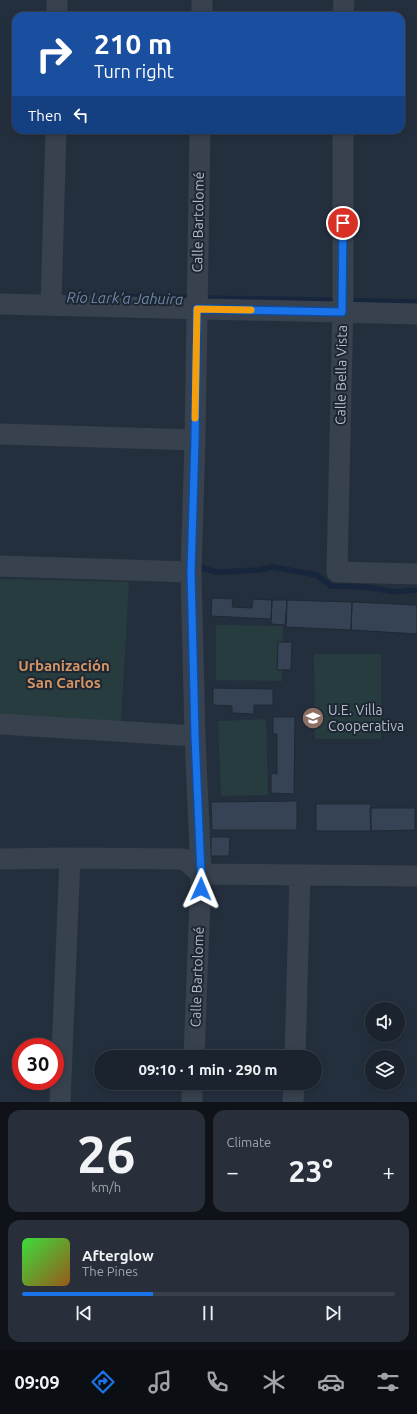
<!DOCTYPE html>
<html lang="en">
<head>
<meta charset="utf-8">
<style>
  body { margin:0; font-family:Ubuntu,sans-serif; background:#282f3a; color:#f1f3f6; height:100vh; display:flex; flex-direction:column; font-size:15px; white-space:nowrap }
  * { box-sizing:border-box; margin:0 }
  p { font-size:13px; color:#a0a4aa }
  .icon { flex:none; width:22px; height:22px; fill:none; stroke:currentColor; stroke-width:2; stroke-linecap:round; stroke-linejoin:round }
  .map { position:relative; height:1102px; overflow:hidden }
  .details { display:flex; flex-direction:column; gap:8px; padding:8px; background:#0f1319; flex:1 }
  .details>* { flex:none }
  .guide { position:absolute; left:12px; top:12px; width:393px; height:122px; border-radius:12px; box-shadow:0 2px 6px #0003,0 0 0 1px #39404a; background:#1a4fa0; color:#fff; overflow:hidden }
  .buttons { position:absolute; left:365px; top:1002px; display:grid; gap:8px }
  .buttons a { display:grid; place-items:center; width:40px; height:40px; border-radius:50%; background:#1b232e; box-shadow:0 2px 6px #0003,0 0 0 1px #39404a; font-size:20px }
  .speed { position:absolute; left:12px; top:1038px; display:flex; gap:8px; font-size:20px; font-weight:700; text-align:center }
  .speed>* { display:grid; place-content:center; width:52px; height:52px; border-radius:50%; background:#1b232e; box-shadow:0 2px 6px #0003,0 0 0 1px #39404a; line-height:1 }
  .speed .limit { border:6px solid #d22; background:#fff; color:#111 }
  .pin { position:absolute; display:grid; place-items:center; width:34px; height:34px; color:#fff; margin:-17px; border:2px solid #fff; border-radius:50%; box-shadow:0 1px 4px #0007 }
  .me { position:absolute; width:44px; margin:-22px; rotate:1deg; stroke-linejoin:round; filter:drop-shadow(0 0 3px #0008) }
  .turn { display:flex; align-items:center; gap:14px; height:84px; padding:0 16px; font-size:18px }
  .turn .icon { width:52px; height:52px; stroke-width:2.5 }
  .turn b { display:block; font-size:28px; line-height:34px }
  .then { display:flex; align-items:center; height:38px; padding:0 16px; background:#0003; gap:8px; font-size:15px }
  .big { font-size:30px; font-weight:600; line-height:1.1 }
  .details .tile { flex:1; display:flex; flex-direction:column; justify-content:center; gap:6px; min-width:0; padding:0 14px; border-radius:12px; background:#282f3a }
  .details .dial { align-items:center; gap:0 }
  .dial b { font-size:52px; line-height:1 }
  .song { display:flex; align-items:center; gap:12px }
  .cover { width:48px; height:48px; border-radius:6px; background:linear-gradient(135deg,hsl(120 70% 55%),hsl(30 70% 35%)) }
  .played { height:4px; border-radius:2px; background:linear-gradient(90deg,#1a73e8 35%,#39404a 35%) }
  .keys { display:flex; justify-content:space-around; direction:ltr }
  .heat { display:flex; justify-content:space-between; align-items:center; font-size:22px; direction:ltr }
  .details .tiles { flex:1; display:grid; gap:8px; grid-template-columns:1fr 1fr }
  .tile:last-child { grid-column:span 2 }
  .trip { position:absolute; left:94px; top:1050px; width:228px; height:40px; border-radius:20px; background:#1b232e; box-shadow:0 2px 6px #0003,0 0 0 1px #39404a; font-weight:600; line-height:40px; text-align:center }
  .menu { display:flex; height:64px; justify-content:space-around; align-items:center; background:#0b0e12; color:#a0a4aa }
  .menu .icon { width:28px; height:28px }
  .menu .active { color:#1a73e8 }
  .menu b { font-size:18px; color:#f1f3f6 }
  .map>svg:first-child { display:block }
  .green { fill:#263c3f }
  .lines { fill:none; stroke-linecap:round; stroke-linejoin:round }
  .stream { stroke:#17263c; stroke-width:5.5 }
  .building { fill:#364354; stroke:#1f2835 }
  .minor { stroke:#38414e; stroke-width:21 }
  .route-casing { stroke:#114b97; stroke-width:10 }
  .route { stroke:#1a73e8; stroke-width:7 }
  .slow { stroke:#f59e0b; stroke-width:7 }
  .labels { text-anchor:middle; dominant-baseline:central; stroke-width:4; stroke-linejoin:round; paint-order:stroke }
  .street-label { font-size:14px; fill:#b4bcc9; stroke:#1d2633 }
  .poi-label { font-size:14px; fill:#b4bcc9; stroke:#1d2633; text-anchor:start }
  .water-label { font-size:15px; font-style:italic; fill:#6d86a8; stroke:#1d2633 }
  .neighbourhood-label { font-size:15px; font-weight:bold; fill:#d59563; stroke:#1d2633 }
</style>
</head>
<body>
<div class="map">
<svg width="417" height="1102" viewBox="0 0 417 1102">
  <rect width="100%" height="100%" fill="#242f3e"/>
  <path class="green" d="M 0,579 L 129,582 L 121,722 L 0,716 Z
    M 216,625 L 283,626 L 282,681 L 216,680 Z
    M 314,654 L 381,654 L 381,739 L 315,739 Z
    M 266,719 L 268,795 L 221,796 L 218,721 Z"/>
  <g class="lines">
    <path class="stream" d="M 106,296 L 417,302
      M 196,566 L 216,572 L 259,570 L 272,567 L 317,575 L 331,586 L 367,587 L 395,592 L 417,590"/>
  </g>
  <path class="building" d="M 212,598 L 233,599 L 232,607 L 252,608 L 253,599 L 272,600 L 271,619 L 211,616 Z
    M 272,600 L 287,600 L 285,625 L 271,624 Z
    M 287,600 L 352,602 L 351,630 L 286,627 Z
    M 352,602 L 417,605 L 417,634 L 351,630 Z
    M 278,642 L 292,642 L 291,670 L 277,670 Z
    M 213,688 L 273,689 L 273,705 L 254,705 L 254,714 L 232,713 L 232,706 L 213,705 Z
    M 273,717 L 295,717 L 294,794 L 271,793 L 271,773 L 277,774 L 277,734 L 273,734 Z
    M 297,801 L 297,830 L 212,830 L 211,802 Z
    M 316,804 L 371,804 L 371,831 L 316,831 Z
    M 370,808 L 415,808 L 415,830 L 371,831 Z
    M 211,837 L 230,837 L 229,856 L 211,856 Z"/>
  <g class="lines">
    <path class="minor" d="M 57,16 L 57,0
      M 202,16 L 202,0
      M 343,16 L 344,0
      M 343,130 L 343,300 L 337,572 L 417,574
      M 0,304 L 417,314
      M 51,304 L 56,130
      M 0,434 L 195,440
      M 0,566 L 191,572
      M 0,724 L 195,736
      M 0,859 L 70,858 L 184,859 L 201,874 L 417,876
      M 194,1057 L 201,874 L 195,736 L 191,572 L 195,440 L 200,130
      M 295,1057 L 300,875
      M 60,1102 L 70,858
      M 192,1102 L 192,1083
      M 293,1102 L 294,1083"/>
  </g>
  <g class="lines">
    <g class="route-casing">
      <path id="route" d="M 201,889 L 201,874 L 195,736 L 191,572 L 195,440 L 197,309 L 342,312 L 343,223"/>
    </g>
    <use href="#route" class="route"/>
    <path class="slow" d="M 195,418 L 197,309 L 251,310"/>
  </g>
  <defs>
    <g id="school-disc" transform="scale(1.15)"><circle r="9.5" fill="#8d6e63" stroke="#1d2633"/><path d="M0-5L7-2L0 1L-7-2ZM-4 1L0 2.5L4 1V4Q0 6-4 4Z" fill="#fff"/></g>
  </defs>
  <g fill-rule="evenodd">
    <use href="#school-disc" x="313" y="718"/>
  </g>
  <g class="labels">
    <g class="street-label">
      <text transform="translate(198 222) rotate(-89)">Calle Bartolomé</text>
      <text transform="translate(341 375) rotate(-89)">Calle Bella Vista</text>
      <text transform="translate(197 977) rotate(-88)">Calle Bartolomé</text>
    </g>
    <g class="poi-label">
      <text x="328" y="710">U.E. Villa<tspan x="328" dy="16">Cooperativa</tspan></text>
    </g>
    <g class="water-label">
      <text transform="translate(125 298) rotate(1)">Río Lark’a Jahuira</text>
    </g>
    <g class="neighbourhood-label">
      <text x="64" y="665">Urbanización<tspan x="64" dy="17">San Carlos</tspan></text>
    </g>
  </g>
</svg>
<div class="buttons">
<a><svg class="icon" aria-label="sound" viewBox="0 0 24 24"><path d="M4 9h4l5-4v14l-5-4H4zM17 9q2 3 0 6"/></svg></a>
<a><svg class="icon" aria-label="layers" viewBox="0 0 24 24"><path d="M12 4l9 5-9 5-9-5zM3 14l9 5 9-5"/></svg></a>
</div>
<div class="speed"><div class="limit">30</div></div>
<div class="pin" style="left:343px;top:223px;background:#d93025"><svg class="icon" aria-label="arrive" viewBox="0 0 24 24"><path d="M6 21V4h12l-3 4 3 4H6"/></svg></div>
<svg class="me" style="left:201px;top:889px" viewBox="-20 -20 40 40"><path d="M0-17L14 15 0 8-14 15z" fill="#1a73e8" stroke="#fff" stroke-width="4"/></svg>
<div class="trip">09:10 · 1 min · 290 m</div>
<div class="guide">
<div class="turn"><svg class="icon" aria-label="right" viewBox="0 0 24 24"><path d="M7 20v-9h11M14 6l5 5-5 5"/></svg><div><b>210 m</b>Turn right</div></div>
<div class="then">Then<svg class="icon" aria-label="left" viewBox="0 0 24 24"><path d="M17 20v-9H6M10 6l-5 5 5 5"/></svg></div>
</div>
</div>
<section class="details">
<div class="tiles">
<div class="tile dial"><b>26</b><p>km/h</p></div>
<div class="tile"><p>Climate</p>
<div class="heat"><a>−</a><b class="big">23°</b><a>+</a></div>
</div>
<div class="tile">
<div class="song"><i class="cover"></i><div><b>Afterglow</b><p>The Pines</p></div></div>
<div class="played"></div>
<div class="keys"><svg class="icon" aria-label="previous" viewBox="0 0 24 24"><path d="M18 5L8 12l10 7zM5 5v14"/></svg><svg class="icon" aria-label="pause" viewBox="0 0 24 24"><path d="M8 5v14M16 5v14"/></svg><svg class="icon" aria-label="next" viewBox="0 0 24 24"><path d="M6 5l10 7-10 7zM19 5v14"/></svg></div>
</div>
</div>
</section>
<nav class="menu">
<b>09:09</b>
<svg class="icon active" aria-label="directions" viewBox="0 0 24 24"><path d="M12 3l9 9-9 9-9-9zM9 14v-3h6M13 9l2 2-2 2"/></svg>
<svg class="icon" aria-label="music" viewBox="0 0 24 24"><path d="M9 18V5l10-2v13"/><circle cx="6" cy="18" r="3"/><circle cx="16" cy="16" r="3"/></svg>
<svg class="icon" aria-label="phone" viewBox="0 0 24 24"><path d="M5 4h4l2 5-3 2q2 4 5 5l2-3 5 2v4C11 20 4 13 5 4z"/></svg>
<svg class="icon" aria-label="climate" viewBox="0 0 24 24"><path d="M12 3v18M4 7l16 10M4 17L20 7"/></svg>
<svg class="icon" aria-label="car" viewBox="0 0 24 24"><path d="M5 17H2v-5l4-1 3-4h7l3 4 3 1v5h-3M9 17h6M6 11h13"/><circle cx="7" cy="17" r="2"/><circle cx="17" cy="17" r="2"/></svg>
<svg class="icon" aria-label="filters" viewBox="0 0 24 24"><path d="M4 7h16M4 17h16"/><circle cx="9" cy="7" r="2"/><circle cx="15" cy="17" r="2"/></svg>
</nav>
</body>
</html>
